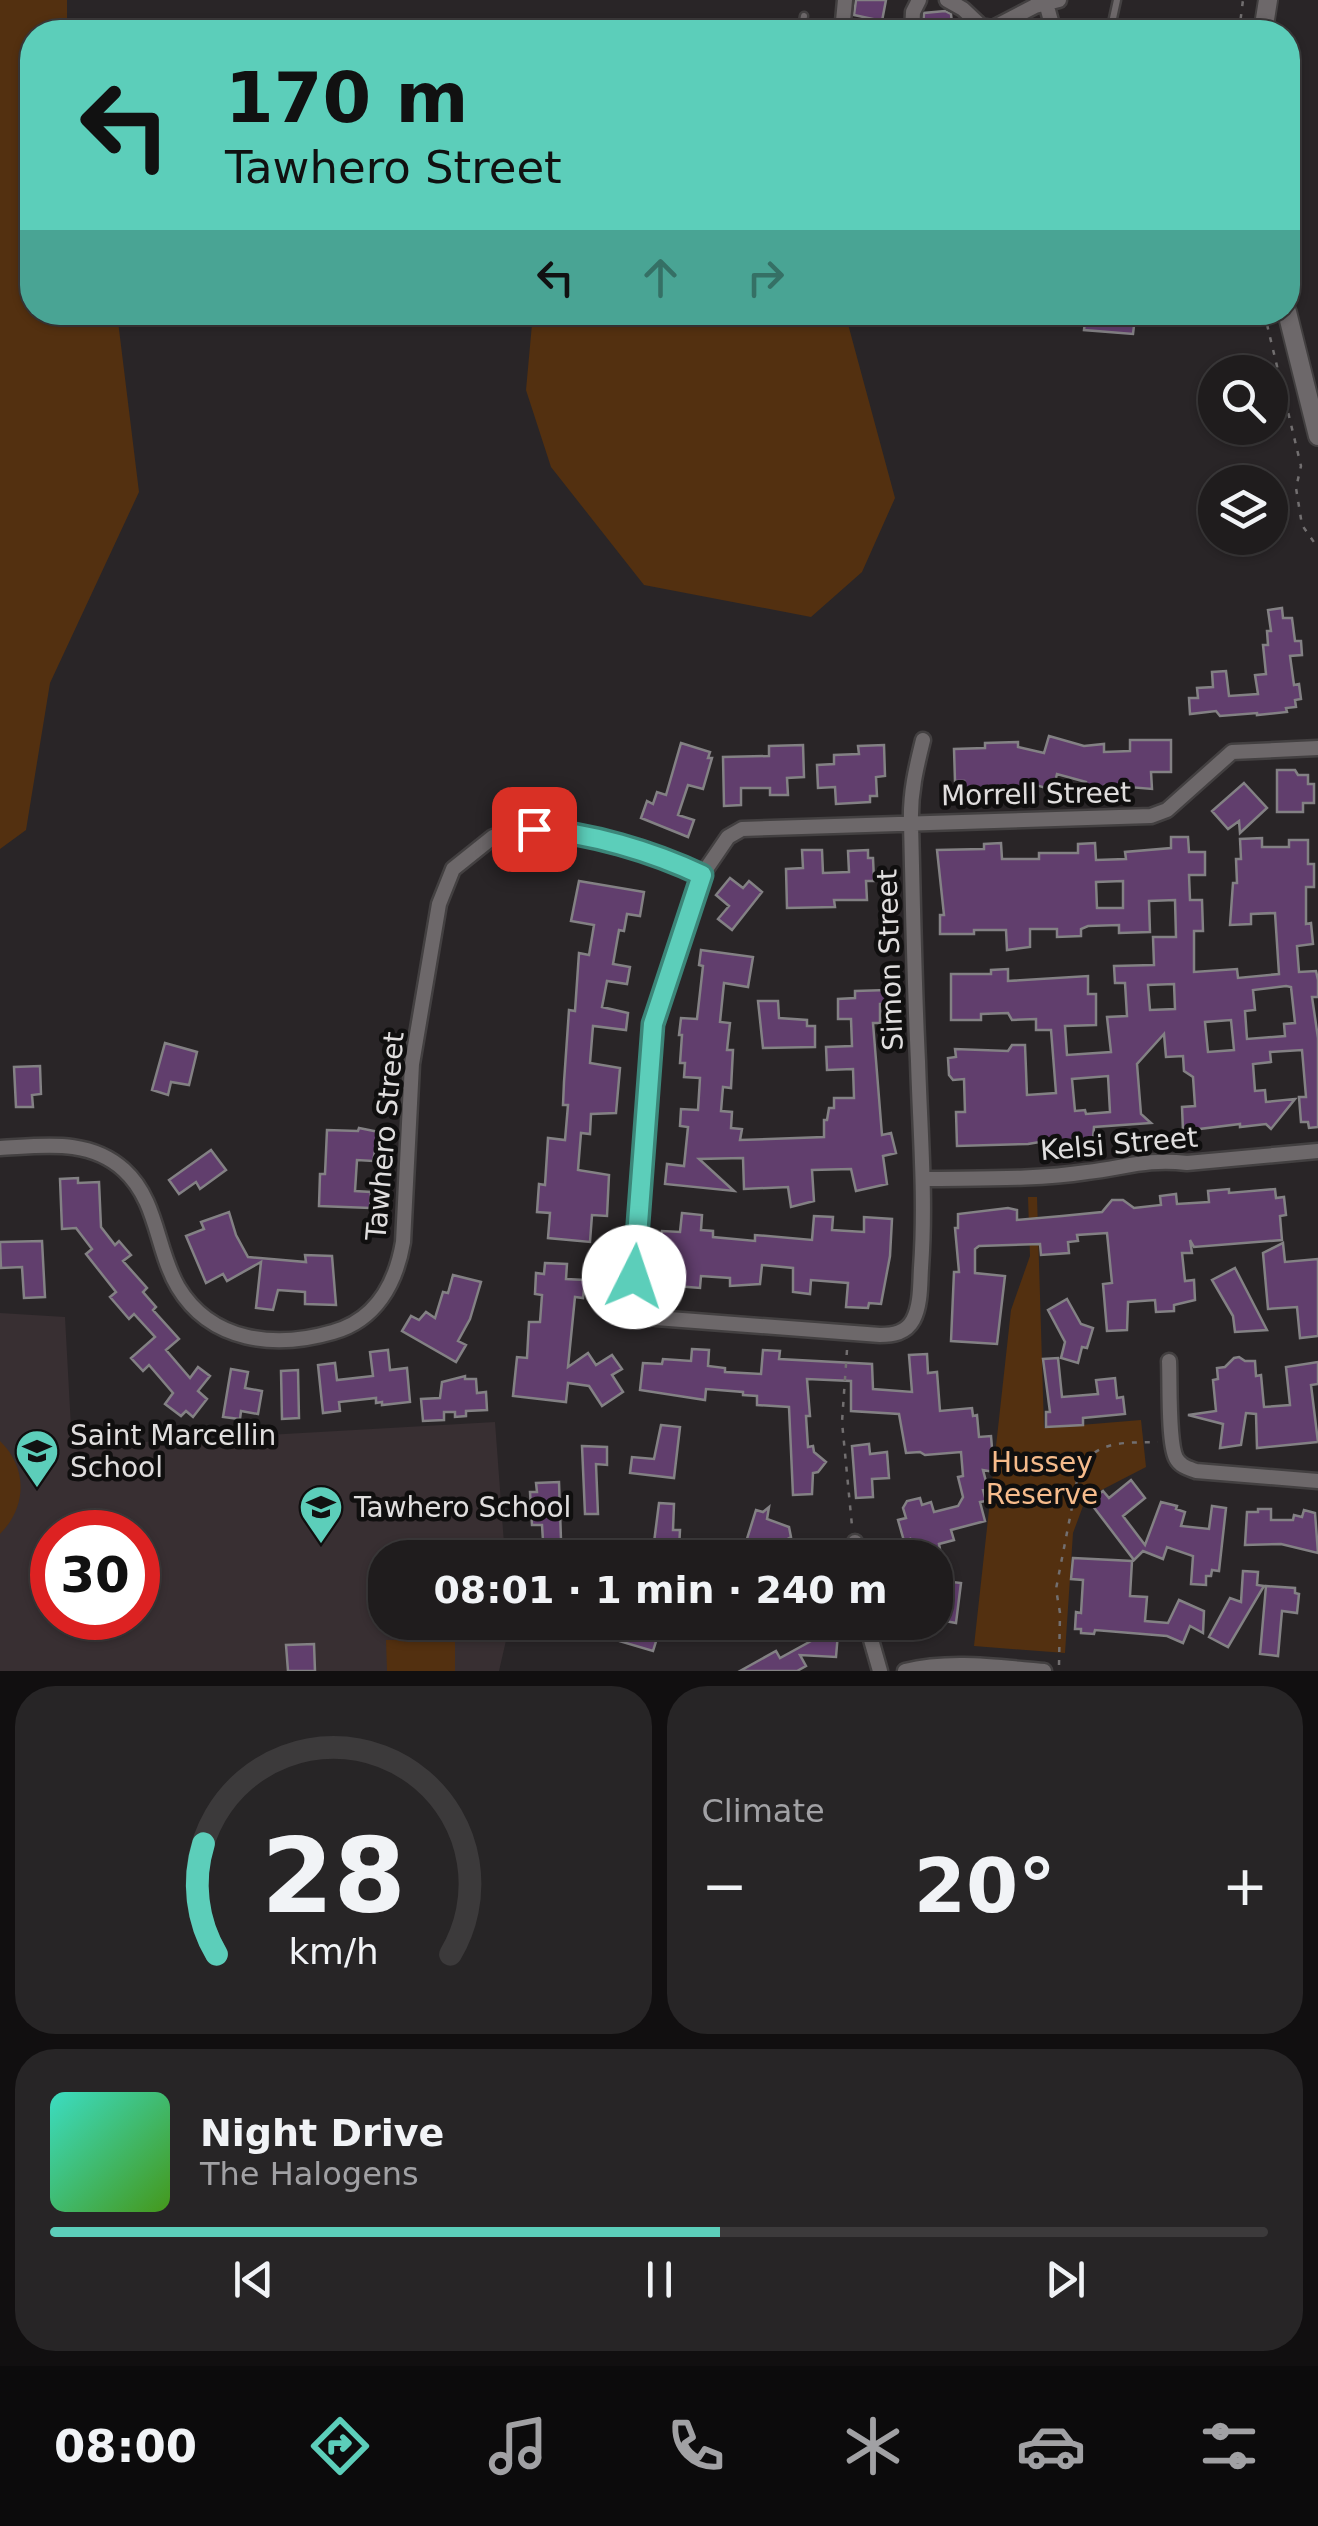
<!DOCTYPE html>
<html lang="en">
<head>
<meta charset="utf-8">
<style>
  body { margin:0; font-family:"DejaVu Sans",sans-serif; background:#272526; color:#f1f3f6; height:100vh; display:flex; flex-direction:column; font-size:38px; white-space:nowrap }
  * { box-sizing:border-box; margin:0 }
  p { font-size:32px; color:#a1a1a4 }
  .icon { flex:none; width:55px; height:55px; fill:none; stroke:currentColor; stroke-width:2; stroke-linecap:round; stroke-linejoin:round }
  .map { position:relative; height:1671px; overflow:hidden }
  .side { display:flex; flex-direction:column; gap:15px; padding:15px; background:#110f10; flex:1 }
  .side>* { flex:none }
  .hud { position:absolute; left:20px; top:20px; width:1280px; height:305px; border-radius:40px; box-shadow:0 2px 8px #0004,0 0 0 2px #3c3a3b; background:#5cceba; color:#111; overflow:hidden }
  .tools { position:absolute; left:1198px; top:355px; display:grid; gap:20px }
  .tools a { display:grid; place-items:center; width:90px; height:90px; border-radius:50%; background:#1f1c1d; box-shadow:0 2px 8px #0004,0 0 0 2px #3c3a3b; font-size:50px }
  .speed { position:absolute; left:30px; top:1510px; display:flex; gap:20px; font-size:50px; font-weight:700; text-align:center }
  .speed>* { display:grid; place-content:center; width:130px; height:130px; border-radius:50%; background:#1f1c1d; box-shadow:0 2px 8px #0004,0 0 0 2px #3c3a3b; line-height:1 }
  .speed .limit { border:15px solid #d22; background:#fff; color:#111 }
  .pin { position:absolute; display:grid; place-items:center; width:85px; height:85px; color:#fff; margin:-42px; border-radius:20px; box-shadow:0 5px 15px #0006 }
  .me { position:absolute; width:110px; margin:-55px; rotate:4deg; stroke-linejoin:round; filter:drop-shadow(0 0 8px #0008) }
  .turn { display:flex; align-items:center; gap:35px; height:210px; padding:0 40px; font-size:45px }
  .turn .icon { width:130px; height:130px; stroke-width:2.5 }
  .turn b { display:block; font-size:70px; line-height:85px }
  .lanes { display:flex; align-items:center; height:95px; padding:0 40px; background:#0003; justify-content:center; gap:50px; direction:ltr }
  .lanes .off { opacity:.35 }
  .big { font-size:75px; font-weight:700; line-height:1.1 }
  .side .tile { flex:1; display:flex; flex-direction:column; justify-content:center; gap:15px; min-width:0; padding:0 35px; border-radius:40px; background:#272526 }
  .side .dial { align-items:center; gap:0 }
  .dial svg { height:260px; overflow:visible; fill:none; stroke:#3c3a3b; stroke-width:7; stroke-linecap:round; text-anchor:middle }
  .dial text { fill:#f1f3f6; stroke:none }
  .song { display:flex; align-items:center; gap:30px }
  .cover { width:120px; height:120px; border-radius:15px; background:linear-gradient(135deg,hsl(170 70% 55%),hsl(100 70% 35%)) }
  .played { height:10px; border-radius:5px; background:linear-gradient(90deg,#5cceba 55%,#3c3a3b 55%) }
  .keys { display:flex; justify-content:space-around; direction:ltr }
  .heat { display:flex; justify-content:space-between; align-items:center; font-size:55px; direction:ltr }
  .side .tiles { flex:1; display:grid; gap:15px; grid-template-columns:1fr 1fr }
  .tile:last-child { grid-column:span 2 }
  .trip { position:absolute; left:368px; top:1540px; width:585px; height:100px; border-radius:40px; background:#1f1c1d; box-shadow:0 2px 8px #0004,0 0 0 2px #3c3a3b; font-weight:700; line-height:100px; text-align:center }
  .tabs { display:flex; height:160px; justify-content:space-around; align-items:center; background:#0c0b0c; color:#a1a1a4 }
  .tabs .icon { width:70px; height:70px }
  .tabs .selected { color:#5cceba }
  .tabs b { font-size:45px; color:#f1f3f6 }
  .map>svg:first-child { display:block }
  .built { fill:#382f32; fill-rule:evenodd }
  .green { fill:#533010 }
  .building { fill:#613e6d; stroke:#838184; stroke-width:2.5; fill-rule:evenodd }
  .lines { fill:none; stroke-linecap:round; stroke-linejoin:round }
  .service-casing { stroke:#434041; stroke-width:11 }
  .minor-casing { stroke:#434041; stroke-width:19 }
  .tertiary-casing { stroke:#434041; stroke-width:22 }
  .path { stroke:#726f70; stroke-width:2.5; stroke-dasharray:5 8; stroke-linecap:butt }
  .service { stroke:#6d686a; stroke-width:6 }
  .minor { stroke:#6d686a; stroke-width:14 }
  .tertiary { stroke:#6d686a; stroke-width:18 }
  .route-casing { stroke:#3c8679; stroke-width:25 }
  .route { stroke:#5cceba; stroke-width:18 }
  .labels { text-anchor:middle; dominant-baseline:central; stroke-width:9; stroke-linejoin:round; paint-order:stroke }
  .street-label { font-size:28px; fill:#e0dede; stroke:#100f0f }
  .poi-label { font-size:28px; fill:#e0dede; stroke:#100f0f; text-anchor:start }
  .park-label { font-size:28px; fill:#f6bb8b; stroke:#100f0f }
</style>
</head>
<body>
<div class="map">
<svg width="1318" height="1671" viewBox="0 0 1318 1671">
  <rect width="100%" height="100%" fill="#292527"/>
  <path class="built" d="M 0,1313 L 65,1317 L 72,1446 L 495,1422 L 505,1557 L 385,1558 L 385,1622 L 510,1623 L 499,1671 L 0,1671 ZM 52,1532 L 138,1532 L 138,1618 L 52,1618 Z"/>
  <path class="green" d="M 0,0 L 67,0 L 67,32 L 32,32 L 32,312 L 117,313 L 139,492 L 50,683 L 26,830 L 0,849 Z
    M 533,313 L 845,313 L 895,498 L 862,572 L 811,617 L 644,585 L 551,467 L 526,390 Z
    M 1028,1197 L 1037,1197 L 1044,1428 L 1141,1420 L 1146,1467 L 1086,1498 L 1073,1533 L 1065,1653 L 974,1646 L 1011,1310 L 1030,1256 Z
    M 0,1441 C 28,1468 27,1507 0,1534 Z
    M 455,1639 L 455,1671 L 387,1671 L 386,1640 Z"/>
  <path class="building" d="M 856,0 L 886,0 L 882,21 L 854,15 Z
    M 945,11 L 951,14 L 953,32 L 923,30 L 924,13 Z
    M 1086,312 L 1109,312 L 1108,316 L 1135,318 L 1133,334 L 1084,330 Z
    M 1282,608 L 1283,618 L 1292,618 L 1295,641 L 1301,641 L 1302,655 L 1290,656 L 1294,685 L 1299,684 L 1301,699 L 1295,700 L 1296,707 L 1286,708 L 1287,712 L 1257,715 L 1257,713 L 1220,716 L 1216,711 L 1190,714 L 1189,698 L 1198,698 L 1197,688 L 1213,687 L 1212,672 L 1226,671 L 1229,696 L 1258,694 L 1255,675 L 1266,674 L 1263,645 L 1268,645 L 1267,631 L 1271,631 L 1268,610 Z
    M 1049,736 L 1084,746 L 1104,744 L 1104,752 L 1130,751 L 1130,740 L 1171,740 L 1171,772 L 1151,772 L 1152,789 L 1105,785 L 1105,791 L 1086,792 L 1086,782 L 1057,774 L 1053,790 L 1022,781 L 1020,794 L 982,794 L 982,799 L 964,800 L 964,781 L 955,781 L 954,749 L 985,748 L 985,743 L 1018,742 L 1018,747 L 1044,753 Z
    M 681,743 L 710,752 L 708,758 L 712,758 L 703,789 L 688,785 L 678,815 L 694,820 L 688,837 L 641,818 L 647,801 L 653,804 L 657,792 L 666,795 Z
    M 803,745 L 804,777 L 787,778 L 788,795 L 770,795 L 770,788 L 741,788 L 741,805 L 724,806 L 723,757 L 769,756 L 769,746 Z
    M 884,745 L 885,776 L 876,777 L 877,796 L 870,796 L 870,802 L 836,804 L 835,787 L 818,788 L 817,765 L 834,764 L 834,755 L 859,754 L 858,746 Z
    M 1277,770 L 1295,770 L 1298,775 L 1308,775 L 1308,784 L 1314,784 L 1314,803 L 1303,803 L 1303,812 L 1277,812 Z
    M 1244,783 L 1267,808 L 1240,833 L 1239,821 L 1228,829 L 1212,811 Z
    M 1171,837 L 1188,837 L 1189,852 L 1205,852 L 1205,875 L 1189,875 L 1190,900 L 1202,900 L 1203,931 L 1194,931 L 1194,972 L 1237,969 L 1238,978 L 1279,974 L 1275,913 L 1251,914 L 1251,924 L 1230,925 L 1233,883 L 1237,883 L 1236,859 L 1241,859 L 1240,839 L 1262,838 L 1262,847 L 1289,847 L 1289,840 L 1308,840 L 1308,864 L 1314,864 L 1314,887 L 1306,887 L 1306,924 L 1311,923 L 1313,944 L 1297,946 L 1299,972 L 1316,971 L 1318,980 L 1318,997 L 1312,997 L 1318,1038 L 1318,1127 L 1309,1128 L 1308,1122 L 1301,1122 L 1299,1097 L 1306,1097 L 1302,1050 L 1270,1052 L 1271,1062 L 1253,1064 L 1255,1091 L 1265,1090 L 1266,1102 L 1295,1099 L 1271,1129 L 1266,1124 L 1240,1127 L 1240,1124 L 1183,1131 L 1182,1107 L 1195,1106 L 1193,1077 L 1184,1071 L 1183,1056 L 1166,1057 L 1164,1034 L 1137,1064 L 1141,1114 L 1151,1123 L 1094,1127 L 1093,1138 L 1075,1141 L 1062,1143 L 1057,1139 L 1028,1144 L 957,1146 L 956,1112 L 965,1112 L 964,1079 L 953,1080 L 949,1075 L 948,1058 L 956,1057 L 955,1049 L 1008,1051 L 1012,1045 L 1025,1045 L 1027,1095 L 1056,1093 L 1051,1030 L 1036,1030 L 1036,1019 L 1012,1020 L 1008,1013 L 981,1014 L 981,1020 L 951,1020 L 951,974 L 991,974 L 991,970 L 1008,969 L 1008,981 L 1088,976 L 1088,994 L 1096,994 L 1096,1025 L 1065,1026 L 1067,1055 L 1111,1052 L 1107,1017 L 1127,1016 L 1125,983 L 1115,983 L 1114,966 L 1154,965 L 1153,937 L 1176,937 L 1175,900 L 1149,901 L 1150,932 L 1119,933 L 1119,925 L 1088,926 L 1081,929 L 1081,936 L 1057,937 L 1057,929 L 1030,929 L 1030,947 L 1007,950 L 1006,930 L 974,930 L 974,934 L 940,934 L 940,915 L 944,915 L 937,850 L 984,849 L 984,844 L 1001,843 L 1002,859 L 1039,859 L 1039,853 L 1078,853 L 1078,844 L 1095,843 L 1096,860 L 1126,859 L 1125,852 L 1171,848 ZM 1123,881 L 1123,908 L 1097,908 L 1096,882 ZM 1174,984 L 1175,1009 L 1150,1010 L 1148,985 ZM 1286,986 L 1291,987 L 1295,1023 L 1284,1024 L 1285,1036 L 1247,1039 L 1245,1011 L 1255,1010 L 1253,990 ZM 1231,1020 L 1234,1050 L 1208,1052 L 1205,1022 ZM 1108,1076 L 1110,1112 L 1086,1114 L 1085,1110 L 1075,1111 L 1072,1079 Z
    M 802,850 L 822,850 L 823,873 L 849,872 L 848,851 L 868,850 L 868,858 L 873,858 L 874,881 L 866,881 L 867,900 L 834,900 L 835,907 L 787,908 L 786,869 L 803,868 Z
    M 730,878 L 743,888 L 749,881 L 762,892 L 732,930 L 718,919 L 729,906 L 716,895 Z
    M 579,881 L 644,892 L 640,916 L 627,914 L 624,931 L 619,930 L 613,964 L 630,967 L 627,984 L 607,981 L 602,1007 L 628,1013 L 626,1030 L 593,1026 L 590,1063 L 620,1068 L 616,1113 L 591,1114 L 590,1134 L 581,1133 L 578,1170 L 609,1175 L 607,1216 L 592,1215 L 590,1242 L 548,1238 L 550,1213 L 537,1212 L 539,1184 L 545,1185 L 548,1138 L 565,1140 L 568,1105 L 563,1105 L 564,1082 L 569,1010 L 575,1011 L 579,953 L 589,955 L 594,925 L 571,921 Z
    M 701,950 L 753,957 L 748,987 L 724,983 L 720,1022 L 730,1023 L 727,1050 L 733,1050 L 731,1088 L 723,1087 L 721,1111 L 732,1112 L 731,1128 L 742,1129 L 740,1140 L 824,1137 L 824,1120 L 827,1120 L 829,1108 L 834,1108 L 834,1098 L 854,1098 L 853,1069 L 827,1070 L 826,1047 L 852,1046 L 851,1019 L 838,1019 L 838,999 L 855,998 L 855,991 L 887,990 L 887,1004 L 880,1004 L 880,1023 L 873,1023 L 882,1135 L 891,1133 L 896,1153 L 883,1156 L 887,1184 L 856,1191 L 851,1169 L 812,1170 L 814,1201 L 791,1207 L 788,1187 L 744,1189 L 743,1158 L 699,1159 L 734,1191 L 665,1184 L 667,1164 L 684,1166 L 688,1127 L 680,1126 L 681,1109 L 698,1110 L 700,1078 L 684,1077 L 685,1063 L 680,1063 L 682,1035 L 679,1035 L 681,1018 L 697,1019 L 703,966 L 699,965 Z
    M 758,1001 L 778,1001 L 779,1018 L 807,1020 L 807,1026 L 815,1026 L 815,1047 L 763,1048 Z
    M 165,1043 L 197,1052 L 189,1085 L 171,1082 L 168,1095 L 152,1090 Z
    M 40,1066 L 41,1094 L 32,1095 L 33,1107 L 16,1107 L 14,1067 Z
    M 359,1128 L 379,1132 L 373,1161 L 357,1160 L 355,1191 L 371,1192 L 370,1208 L 319,1206 L 320,1174 L 325,1174 L 327,1130 L 358,1131 Z
    M 211,1150 L 226,1170 L 200,1189 L 196,1182 L 179,1194 L 169,1180 Z
    M 78,1178 L 78,1183 L 99,1182 L 101,1227 L 115,1245 L 119,1241 L 131,1255 L 123,1261 L 147,1288 L 143,1292 L 156,1307 L 153,1310 L 179,1339 L 166,1350 L 190,1378 L 198,1367 L 210,1376 L 198,1391 L 207,1399 L 193,1417 L 186,1411 L 181,1416 L 165,1404 L 173,1393 L 149,1365 L 143,1371 L 131,1358 L 155,1337 L 134,1314 L 129,1319 L 110,1297 L 116,1292 L 86,1254 L 92,1249 L 76,1228 L 62,1229 L 60,1179 Z
    M 1229,1189 L 1229,1193 L 1275,1189 L 1276,1198 L 1284,1197 L 1286,1215 L 1280,1216 L 1282,1240 L 1194,1247 L 1190,1240 L 1192,1253 L 1182,1253 L 1185,1281 L 1194,1280 L 1195,1300 L 1174,1305 L 1174,1311 L 1156,1312 L 1155,1300 L 1128,1302 L 1127,1330 L 1107,1331 L 1103,1284 L 1112,1283 L 1107,1233 L 1077,1235 L 1078,1241 L 1068,1242 L 1069,1253 L 1041,1255 L 1040,1244 L 979,1246 L 975,1249 L 975,1273 L 1005,1276 L 997,1344 L 951,1341 L 954,1272 L 959,1272 L 955,1228 L 958,1228 L 958,1214 L 1008,1208 L 1017,1210 L 1017,1220 L 1062,1216 L 1102,1212 L 1112,1200 L 1123,1200 L 1134,1208 L 1161,1205 L 1160,1196 L 1176,1194 L 1177,1204 L 1209,1202 L 1208,1191 Z
    M 229,1212 L 236,1235 L 248,1257 L 306,1262 L 305,1255 L 332,1256 L 336,1305 L 305,1304 L 305,1292 L 278,1290 L 273,1310 L 256,1308 L 261,1262 L 227,1281 L 223,1274 L 206,1283 L 186,1236 L 204,1229 L 201,1222 Z
    M 682,1213 L 702,1215 L 701,1230 L 713,1231 L 713,1237 L 755,1241 L 755,1235 L 812,1240 L 814,1216 L 833,1217 L 832,1230 L 864,1232 L 864,1217 L 892,1219 L 890,1256 L 881,1304 L 869,1303 L 868,1308 L 846,1307 L 848,1283 L 811,1280 L 810,1294 L 793,1292 L 793,1268 L 762,1265 L 760,1284 L 730,1286 L 730,1278 L 701,1276 L 700,1288 L 676,1286 L 677,1278 L 658,1277 L 662,1231 L 680,1232 Z
    M 42,1241 L 45,1297 L 24,1298 L 22,1267 L 1,1268 L 0,1242 Z
    M 1283,1243 L 1285,1262 L 1318,1259 L 1318,1336 L 1300,1338 L 1297,1307 L 1268,1309 L 1263,1253 Z
    M 545,1263 L 567,1264 L 566,1279 L 585,1280 L 583,1298 L 575,1297 L 568,1367 L 588,1353 L 596,1365 L 612,1355 L 622,1369 L 612,1375 L 623,1392 L 602,1406 L 589,1386 L 568,1383 L 566,1402 L 513,1396 L 517,1357 L 527,1358 L 529,1322 L 540,1322 L 542,1295 L 535,1294 L 536,1273 L 544,1274 Z
    M 1235,1268 L 1267,1330 L 1235,1332 L 1233,1316 L 1212,1280 Z
    M 453,1275 L 481,1282 L 470,1319 L 458,1341 L 466,1345 L 456,1362 L 402,1331 L 411,1316 L 419,1320 L 426,1312 L 435,1318 L 443,1292 L 448,1293 Z
    M 1067,1299 L 1081,1324 L 1093,1328 L 1087,1348 L 1082,1347 L 1078,1363 L 1061,1358 L 1065,1342 L 1048,1310 Z
    M 692,1349 L 709,1350 L 708,1366 L 725,1368 L 725,1372 L 761,1374 L 763,1350 L 780,1351 L 779,1359 L 872,1364 L 873,1389 L 912,1392 L 909,1355 L 927,1354 L 928,1373 L 937,1372 L 940,1411 L 972,1408 L 973,1416 L 977,1415 L 979,1437 L 991,1436 L 994,1472 L 983,1470 L 988,1489 L 983,1490 L 986,1501 L 980,1502 L 985,1521 L 951,1530 L 954,1540 L 939,1544 L 940,1549 L 912,1553 L 910,1539 L 904,1541 L 898,1520 L 906,1518 L 903,1508 L 907,1501 L 920,1498 L 922,1505 L 931,1502 L 934,1512 L 958,1506 L 963,1497 L 958,1477 L 963,1476 L 961,1452 L 925,1455 L 920,1452 L 906,1453 L 899,1414 L 851,1411 L 851,1381 L 807,1379 L 810,1416 L 806,1416 L 808,1447 L 813,1446 L 814,1452 L 826,1462 L 818,1472 L 813,1473 L 812,1494 L 793,1495 L 789,1407 L 757,1405 L 757,1396 L 743,1395 L 743,1392 L 706,1389 L 705,1400 L 640,1390 L 643,1363 L 662,1364 L 663,1359 L 691,1361 Z
    M 388,1350 L 390,1370 L 407,1368 L 410,1402 L 382,1405 L 382,1402 L 376,1403 L 376,1398 L 339,1402 L 340,1411 L 323,1413 L 318,1365 L 335,1363 L 337,1380 L 373,1376 L 370,1352 Z
    M 1239,1357 L 1245,1361 L 1255,1361 L 1256,1376 L 1261,1375 L 1264,1407 L 1290,1405 L 1286,1367 L 1318,1362 L 1318,1384 L 1311,1385 L 1318,1442 L 1257,1448 L 1256,1414 L 1246,1413 L 1241,1445 L 1220,1448 L 1223,1424 L 1188,1415 L 1216,1411 L 1213,1380 L 1218,1379 L 1217,1368 L 1225,1367 L 1234,1358 Z
    M 1058,1358 L 1062,1397 L 1098,1394 L 1096,1380 L 1115,1378 L 1117,1398 L 1123,1397 L 1125,1414 L 1083,1418 L 1083,1425 L 1046,1427 L 1046,1412 L 1050,1412 L 1043,1359 Z
    M 231,1369 L 248,1372 L 245,1388 L 262,1391 L 258,1414 L 241,1411 L 240,1419 L 223,1417 Z
    M 298,1370 L 299,1418 L 282,1419 L 281,1371 Z
    M 465,1376 L 465,1379 L 476,1379 L 477,1393 L 486,1392 L 487,1410 L 466,1411 L 466,1416 L 455,1417 L 455,1412 L 444,1412 L 444,1420 L 423,1421 L 421,1399 L 440,1398 L 442,1382 Z
    M 661,1425 L 680,1427 L 674,1478 L 630,1473 L 632,1457 L 654,1459 Z
    M 869,1444 L 870,1454 L 887,1452 L 889,1478 L 872,1479 L 873,1497 L 856,1498 L 852,1446 Z
    M 582,1446 L 607,1447 L 607,1465 L 596,1464 L 598,1514 L 585,1514 Z
    M 1131,1480 L 1145,1498 L 1123,1516 L 1145,1545 L 1161,1502 L 1177,1506 L 1176,1509 L 1185,1512 L 1181,1526 L 1209,1529 L 1212,1506 L 1226,1508 L 1219,1571 L 1212,1570 L 1211,1576 L 1206,1576 L 1206,1585 L 1191,1584 L 1193,1556 L 1167,1547 L 1163,1559 L 1143,1551 L 1134,1560 L 1089,1501 L 1103,1491 L 1109,1498 Z
    M 559,1482 L 561,1540 L 543,1541 L 542,1525 L 532,1525 L 530,1492 L 537,1492 L 536,1483 Z
    M 659,1503 L 674,1504 L 673,1530 L 680,1530 L 679,1549 L 667,1548 L 659,1558 L 652,1558 Z
    M 769,1507 L 767,1519 L 789,1527 L 791,1537 L 784,1541 L 782,1548 L 764,1545 L 760,1558 L 741,1558 L 756,1510 L 763,1512 Z
    M 1258,1509 L 1271,1509 L 1271,1520 L 1293,1520 L 1294,1515 L 1302,1517 L 1304,1510 L 1315,1513 L 1318,1553 L 1281,1544 L 1245,1545 L 1247,1512 L 1258,1512 Z
    M 1073,1558 L 1132,1561 L 1130,1596 L 1147,1597 L 1145,1621 L 1168,1623 L 1179,1600 L 1204,1611 L 1203,1633 L 1190,1626 L 1183,1643 L 1167,1636 L 1095,1630 L 1094,1634 L 1081,1633 L 1081,1629 L 1075,1629 L 1076,1612 L 1081,1613 L 1083,1580 L 1071,1579 Z
    M 1243,1571 L 1258,1572 L 1257,1585 L 1264,1586 L 1228,1647 L 1209,1637 L 1230,1598 L 1241,1602 Z
    M 944,1581 L 961,1583 L 956,1623 L 939,1620 Z
    M 1266,1586 L 1295,1588 L 1295,1593 L 1299,1594 L 1297,1613 L 1282,1611 L 1278,1656 L 1260,1654 Z
    M 625,1622 L 644,1622 L 648,1632 L 658,1635 L 653,1651 L 619,1641 Z
    M 813,1622 L 835,1622 L 834,1633 L 838,1633 L 836,1657 L 800,1655 L 806,1666 L 797,1671 L 740,1671 L 776,1651 L 780,1658 L 811,1641 Z
    M 314,1644 L 315,1671 L 288,1671 L 286,1645 Z"/>
  <g class="lines">
    <g class="service-casing">
      <path id="service" d="M 801,32 L 804,16
        M 1110,32 L 1117,0"/>
    </g>
    <g class="minor-casing">
      <path id="minor" d="M 947,0 L 963,9 L 981,26 L 993,28 L 1035,6 L 1059,0
        M 1046,3 L 1054,32
        M 842,32 L 845,0
        M 912,32 L 913,12 L 919,0
        M 1010,316 L 1010,312
        M 923,740 C 916,768 910,793 911,823 C 913,902 914,981 918,1061 C 920,1130 926,1198 921,1268 C 920,1284 921,1305 913,1320 C 906,1333 893,1335 880,1335 L 656,1318 L 639,1302 L 634,1277 L 655,1012 L 702,875 L 728,837 L 742,829 L 1151,816 L 1167,810 L 1232,752 L 1318,748
        M 0,1148 C 43,1146 89,1138 124,1170 C 158,1201 156,1250 178,1287 C 211,1342 275,1349 333,1332 C 376,1320 396,1283 403,1242 L 412,1064 L 439,904 L 453,869 L 493,837 L 513,831 L 534,829 L 559,831 L 661,858 L 702,875
        M 924,1179 C 978,1178 1034,1180 1087,1172 C 1124,1168 1147,1158 1187,1163 L 1318,1151
        M 1169,1361 C 1170,1381 1168,1443 1176,1458 C 1180,1466 1188,1468 1196,1471 L 1318,1481
        M 855,1558 L 855,1542
        M 866,1622 L 880,1671
        M 905,1671 C 950,1660 997,1667 1044,1671"/>
    </g>
    <g class="tertiary-casing">
      <path id="tertiary" d="M 1263,32 L 1268,0
        M 1287,312 L 1318,436"/>
    </g>
    <path class="path" d="M 1239,32 L 1243,0
      M 1264,312 L 1301,466 L 1296,488 L 1302,525 L 1318,548
      M 847,1350 L 842,1422 L 852,1526
      M 1059,1665 L 1060,1613 L 1056,1589 L 1079,1471 C 1096,1439 1126,1443 1158,1442"/>
    <use href="#service" class="service"/>
    <use href="#minor" class="minor"/>
    <use href="#tertiary" class="tertiary"/>
  </g>
  <g class="lines">
    <g class="route-casing">
      <path id="route" d="M 534,829 C 590,833 651,851 702,875 L 653,1024 L 634,1277"/>
    </g>
    <use href="#route" class="route"/>
  </g>
  <defs>
    <g id="school-pin" transform="scale(2.25)"><path d="M0 17L-7.5 6A9.5 9.5 0 1 1 7.5 6Z" fill="#5cceba" stroke="#100f0f"/><path d="M0-5L7-2L0 1L-7-2ZM-4 1L0 2.5L4 1V4Q0 6-4 4Z" fill="#111"/></g>
  </defs>
  <g fill-rule="evenodd">
    <use href="#school-pin" x="37" y="1451"/>
    <use href="#school-pin" x="321" y="1507"/>
  </g>
  <g class="labels">
    <g class="street-label">
      <text transform="translate(1036 794) rotate(-1)">Morrell Street</text>
      <text transform="translate(890 960) rotate(-92)">Simon Street</text>
      <text transform="translate(385 1136) rotate(-85)">Tawhero Street</text>
      <text transform="translate(1119 1144) rotate(-5)">Kelsi Street</text>
    </g>
    <g class="poi-label">
      <text x="70" y="1435">Saint Marcellin<tspan x="70" dy="32">School</tspan></text>
      <text x="354" y="1507">Tawhero School</text>
    </g>
    <g class="park-label">
      <text x="1042" y="1462">Hussey<tspan x="1042" dy="32">Reserve</tspan></text>
    </g>
  </g>
</svg>
<div class="tools">
<a><svg class="icon" aria-label="search" viewBox="0 0 24 24"><circle cx="10" cy="10" r="6"/><path d="M15 15l6 6"/></svg></a>
<a><svg class="icon" aria-label="layers" viewBox="0 0 24 24"><path d="M12 4l9 5-9 5-9-5zM3 14l9 5 9-5"/></svg></a>
</div>
<div class="speed"><div class="limit">30</div></div>
<div class="pin" style="left:534px;top:829px;background:#d93025"><svg class="icon" aria-label="arrive" viewBox="0 0 24 24"><path d="M6 21V4h12l-3 4 3 4H6"/></svg></div>
<svg class="me" style="left:634px;top:1277px" viewBox="-20 -20 40 40"><circle r="19" fill="#fff"/><path d="M0-13L10 11 0 6-10 11z" fill="#5cceba"/></svg>
<div class="trip">08:01 · 1 min · 240 m</div>
<div class="hud">
<div class="turn"><svg class="icon" aria-label="left" viewBox="0 0 24 24"><path d="M17 20v-9H6M10 6l-5 5 5 5"/></svg><div><b>170 m</b>Tawhero Street</div></div>
<div class="lanes"><svg class="icon" aria-label="left" viewBox="0 0 24 24"><path d="M17 20v-9H6M10 6l-5 5 5 5"/></svg><svg class="icon off" aria-label="ahead" viewBox="0 0 24 24"><path d="M12 20V5M6 11l6-6 6 6"/></svg><svg class="icon off" aria-label="right" viewBox="0 0 24 24"><path d="M7 20v-9h11M14 6l5 5-5 5"/></svg></div>
</div>
</div>
<section class="side">
<div class="tiles">
<div class="tile dial"><svg viewBox="0 0 100 80">
<path d="M14 69A42 42 0 1 1 86 69"/>
<path d="M14 69A42 42 0 0 1 10 35" stroke="#5cceba"/>
<text x="50" y="56" font-size="32" font-weight="700">28</text>
<text x="50" y="72" font-size="11">km/h</text>
</svg></div>
<div class="tile"><p>Climate</p>
<div class="heat"><a>−</a><b class="big">20°</b><a>+</a></div>
</div>
<div class="tile">
<div class="song"><i class="cover"></i><div><b>Night Drive</b><p>The Halogens</p></div></div>
<div class="played"></div>
<div class="keys"><svg class="icon" aria-label="previous" viewBox="0 0 24 24"><path d="M18 5L8 12l10 7zM5 5v14"/></svg><svg class="icon" aria-label="pause" viewBox="0 0 24 24"><path d="M8 5v14M16 5v14"/></svg><svg class="icon" aria-label="next" viewBox="0 0 24 24"><path d="M6 5l10 7-10 7zM19 5v14"/></svg></div>
</div>
</div>
</section>
<nav class="tabs">
<b>08:00</b>
<svg class="icon selected" aria-label="directions" viewBox="0 0 24 24"><path d="M12 3l9 9-9 9-9-9zM9 14v-3h6M13 9l2 2-2 2"/></svg>
<svg class="icon" aria-label="music" viewBox="0 0 24 24"><path d="M9 18V5l10-2v13"/><circle cx="6" cy="18" r="3"/><circle cx="16" cy="16" r="3"/></svg>
<svg class="icon" aria-label="phone" viewBox="0 0 24 24"><path d="M5 4h4l2 5-3 2q2 4 5 5l2-3 5 2v4C11 20 4 13 5 4z"/></svg>
<svg class="icon" aria-label="climate" viewBox="0 0 24 24"><path d="M12 3v18M4 7l16 10M4 17L20 7"/></svg>
<svg class="icon" aria-label="car" viewBox="0 0 24 24"><path d="M5 17H2v-5l4-1 3-4h7l3 4 3 1v5h-3M9 17h6M6 11h13"/><circle cx="7" cy="17" r="2"/><circle cx="17" cy="17" r="2"/></svg>
<svg class="icon" aria-label="filters" viewBox="0 0 24 24"><path d="M4 7h16M4 17h16"/><circle cx="9" cy="7" r="2"/><circle cx="15" cy="17" r="2"/></svg>
</nav>
</body>
</html>
